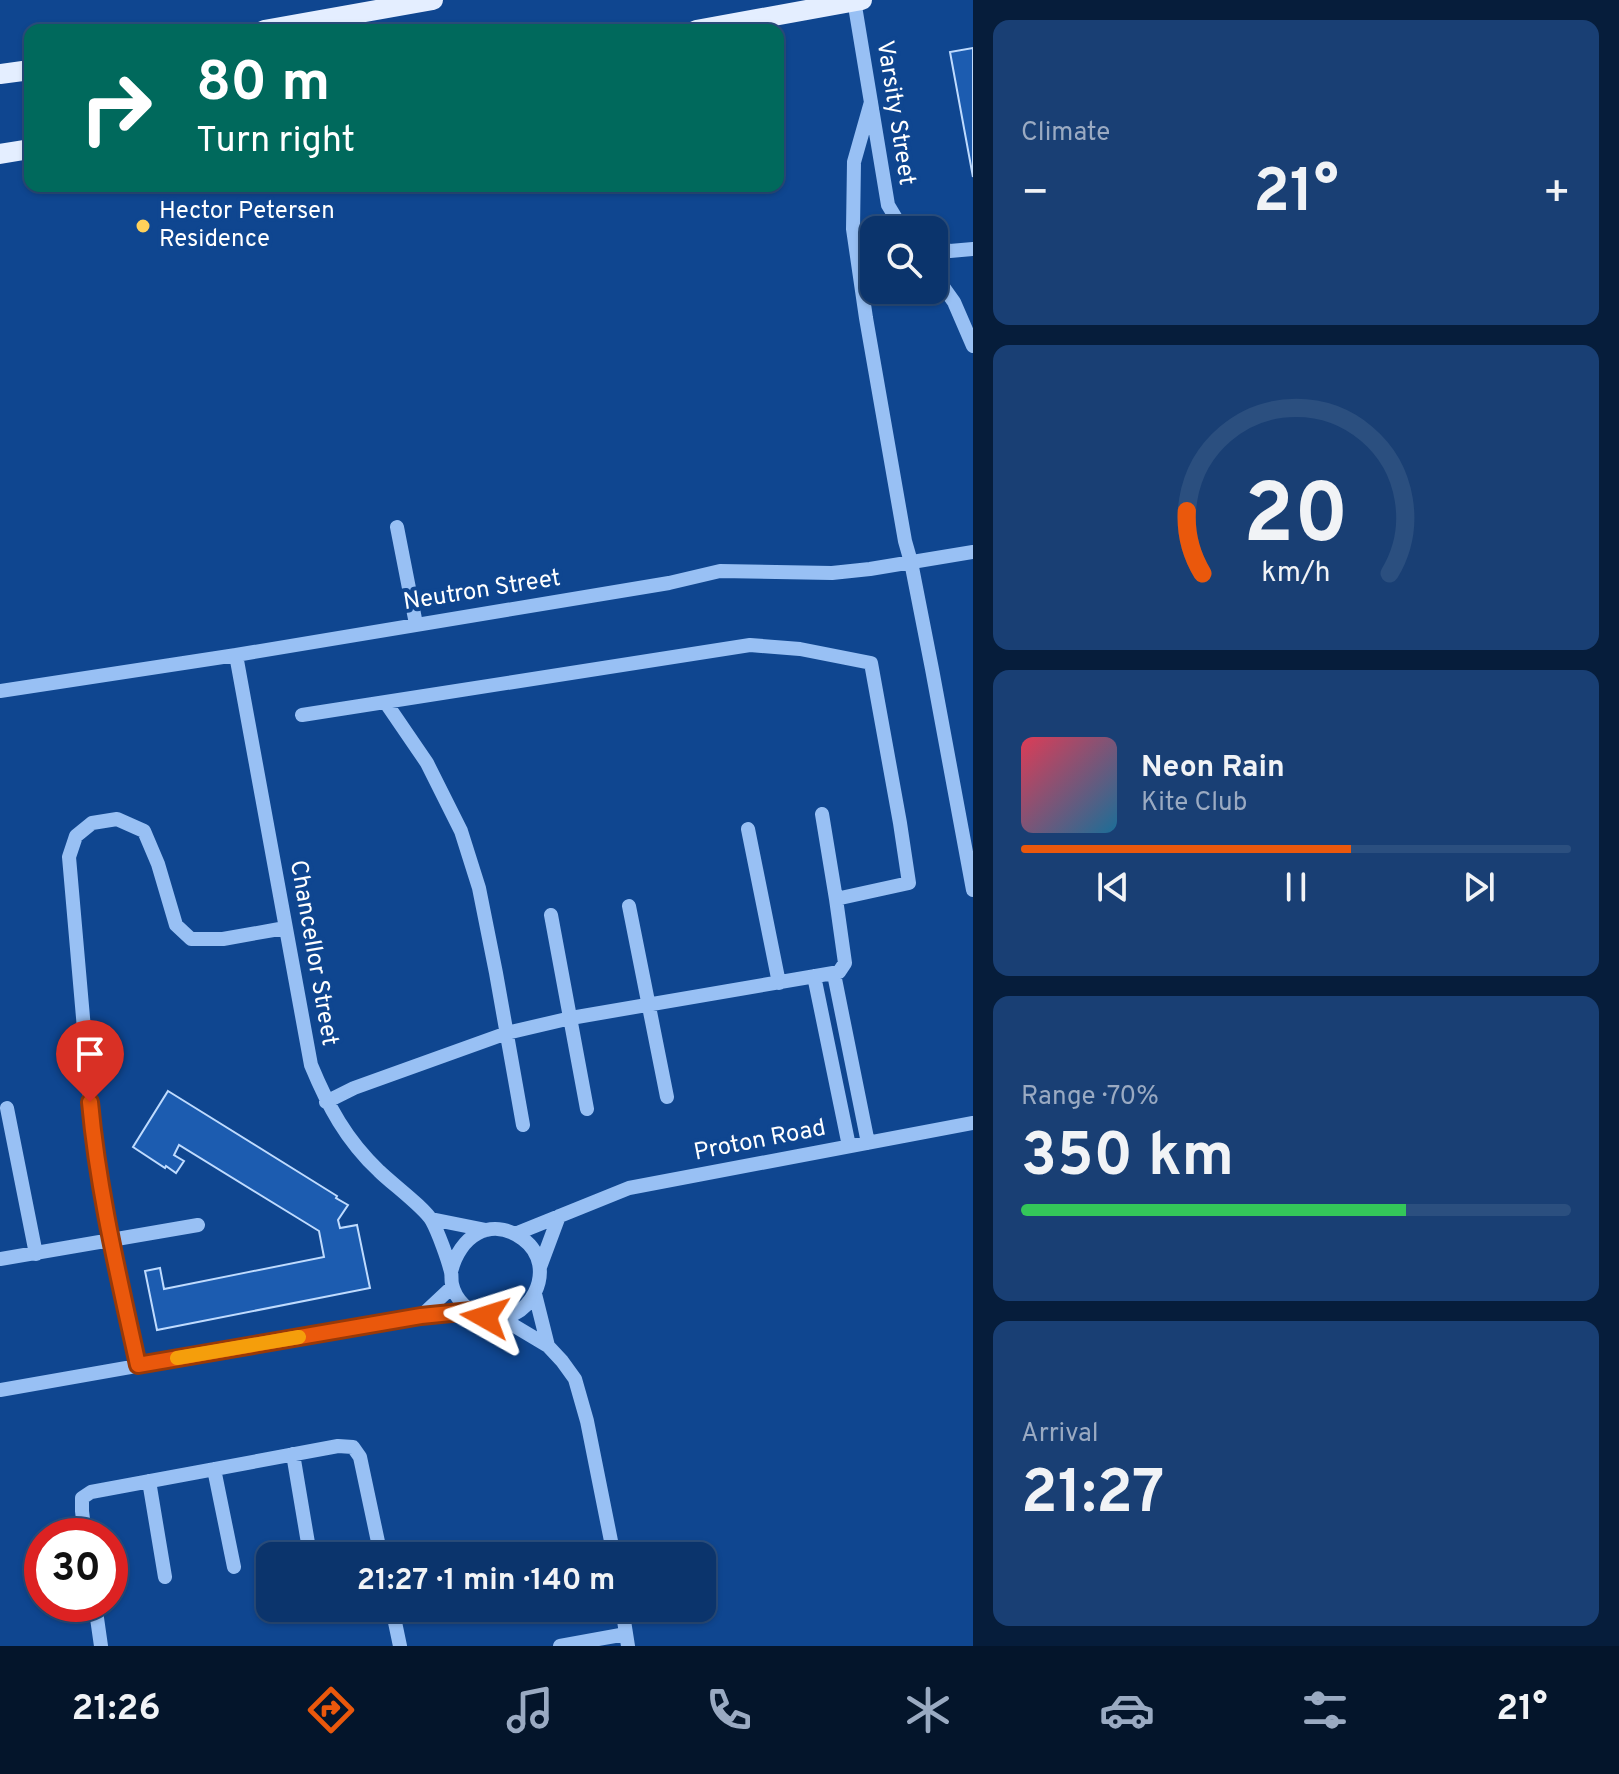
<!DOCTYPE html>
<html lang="en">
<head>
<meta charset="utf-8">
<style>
  body { margin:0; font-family:Overpass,sans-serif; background:#193f74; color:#f1f3f6; height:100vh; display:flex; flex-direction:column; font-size:30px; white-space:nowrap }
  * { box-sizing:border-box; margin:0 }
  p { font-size:26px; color:#9aaac2 }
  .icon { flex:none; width:44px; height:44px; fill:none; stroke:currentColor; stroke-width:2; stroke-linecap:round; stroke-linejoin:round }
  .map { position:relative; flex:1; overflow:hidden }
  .sheet { display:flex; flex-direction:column; gap:20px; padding:20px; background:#061d3b; width:646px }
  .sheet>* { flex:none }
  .guide { position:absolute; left:24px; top:24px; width:760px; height:168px; border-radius:16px; box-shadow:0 2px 6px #0004,0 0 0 2px #2b4f7f; background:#00695c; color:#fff; overflow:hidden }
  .fabs { position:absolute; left:860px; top:216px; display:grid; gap:16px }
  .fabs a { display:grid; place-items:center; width:88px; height:88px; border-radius:16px; background:#0b346c; box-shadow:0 2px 6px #0004,0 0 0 2px #2b4f7f; font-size:40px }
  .speed { position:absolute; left:24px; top:1518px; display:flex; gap:16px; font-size:40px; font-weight:700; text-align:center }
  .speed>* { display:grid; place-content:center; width:104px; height:104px; border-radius:50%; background:#0b346c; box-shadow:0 2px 6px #0004,0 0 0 2px #2b4f7f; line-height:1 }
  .speed .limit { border:12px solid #d22; background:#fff; color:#111 }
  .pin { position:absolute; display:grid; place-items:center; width:68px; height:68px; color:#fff; margin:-82px -34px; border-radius:50% 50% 50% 0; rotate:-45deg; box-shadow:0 0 8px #0007 }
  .pin .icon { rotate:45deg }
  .me { position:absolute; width:88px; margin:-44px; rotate:276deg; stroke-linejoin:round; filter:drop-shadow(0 0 6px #0008) }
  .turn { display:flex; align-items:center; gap:28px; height:168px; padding:0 40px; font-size:36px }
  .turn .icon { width:104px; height:104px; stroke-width:2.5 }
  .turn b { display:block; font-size:56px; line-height:68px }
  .big { font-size:60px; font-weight:700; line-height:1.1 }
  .sheet .card { flex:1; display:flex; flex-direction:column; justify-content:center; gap:12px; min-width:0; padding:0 28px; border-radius:16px; background:#193f74 }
  .sheet .dial { align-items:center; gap:0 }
  .dial svg { height:208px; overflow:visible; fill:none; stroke:#2b4f7f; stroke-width:7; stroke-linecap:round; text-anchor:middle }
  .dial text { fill:#f1f3f6; stroke:none }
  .song { display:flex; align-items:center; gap:24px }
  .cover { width:96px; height:96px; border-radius:12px; background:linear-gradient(135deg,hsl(350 70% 55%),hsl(200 70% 35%)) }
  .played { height:8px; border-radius:4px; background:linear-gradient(90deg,#ea580c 60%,#2b4f7f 60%) }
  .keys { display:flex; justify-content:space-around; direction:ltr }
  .heat { display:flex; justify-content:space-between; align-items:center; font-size:44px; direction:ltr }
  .charge { height:12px; border-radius:6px; background:linear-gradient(90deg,#34c759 70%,#2b4f7f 0) }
  .trip { position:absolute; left:256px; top:1542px; width:460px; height:80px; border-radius:16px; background:#0b346c; box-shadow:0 2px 6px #0004,0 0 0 2px #2b4f7f; font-weight:700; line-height:80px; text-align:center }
  .tab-bar { display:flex; height:128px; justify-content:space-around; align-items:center; background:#04152b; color:#9aaac2 }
  .tab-bar .icon { width:56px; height:56px }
  .tab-bar .selected { color:#ea580c }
  .tab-bar b { font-size:36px; color:#f1f3f6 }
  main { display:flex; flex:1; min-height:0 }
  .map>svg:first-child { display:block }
  .building { fill:#1c5cb0; stroke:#bfdbfe; stroke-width:2 }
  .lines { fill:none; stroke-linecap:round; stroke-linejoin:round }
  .minor { stroke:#98c0f4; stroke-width:14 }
  .major { stroke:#e4eeff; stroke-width:20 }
  .route-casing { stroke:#983908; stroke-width:20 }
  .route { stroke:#ea580c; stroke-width:14 }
  .slow { stroke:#f59e0b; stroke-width:14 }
  .poi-dot { fill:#ffd15a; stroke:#0f4690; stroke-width:3 }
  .labels { text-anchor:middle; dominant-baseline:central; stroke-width:8; stroke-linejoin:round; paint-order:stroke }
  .street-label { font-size:24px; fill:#fff; stroke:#0f4690 }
  .poi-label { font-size:24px; fill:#fff; stroke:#0f4690; text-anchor:start }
</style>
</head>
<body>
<main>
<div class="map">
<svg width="973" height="1646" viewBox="0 0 973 1646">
  <rect width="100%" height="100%" fill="#0f4690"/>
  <path class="building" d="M 973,48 L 973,177 L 950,52 Z
    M 168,1091 L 337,1196 L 336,1198 L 348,1205 L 338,1220 L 340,1228 L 357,1225 L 370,1288 L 157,1330 L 145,1271 L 160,1268 L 164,1289 L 324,1257 L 319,1231 L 179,1145 L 174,1155 L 184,1161 L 176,1173 L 166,1166 L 165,1168 L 133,1147 Z"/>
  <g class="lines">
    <path class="minor" d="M 854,0 L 888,205 L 903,230
      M 871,102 L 854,162 L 853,229 L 866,318 L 905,541 L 911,562 L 932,669 L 973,890
      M 934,248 L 950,251 L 973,249
      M 934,274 L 954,302 L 973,346
      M 397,527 L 416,624
      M 236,655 L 311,1065 C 328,1106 346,1140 379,1171 C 391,1183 425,1208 432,1221 C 438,1232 448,1259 451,1272 C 452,1276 451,1280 452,1284 C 455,1299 469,1313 484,1317 C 529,1329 561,1267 523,1239 C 490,1215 459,1237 451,1272
      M 0,691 L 236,655 L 669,583 L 720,571 L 832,573 L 870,569 L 973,552
      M 386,703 L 427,763 L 461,831 L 479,888 L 496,973 L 523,1125
      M 302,715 L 750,645 L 800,649 L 871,663 L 900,823 L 909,883 L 836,899 L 845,963 L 839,972 L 571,1018 L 507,1033 L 354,1088 L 326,1102
      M 822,814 L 836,899
      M 748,829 L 779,983
      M 629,906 L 667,1097
      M 551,915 L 587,1109
      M 834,974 L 868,1143
      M 814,976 L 849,1146
      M 7,1108 L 36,1254
      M 431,1219 L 486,1230
      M 515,1234 L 629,1188 L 973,1123
      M 0,1259 L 198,1225
      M 540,1267 L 559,1216
      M 535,1294 L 548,1346
      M 421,1316 L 452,1287
      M 501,1318 L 548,1346 L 562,1361 L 575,1379 L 587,1421 L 614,1556
      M 138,1365 L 110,1239 L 93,1132 L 69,857 L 76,836 L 92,823 L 117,819 L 144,831 L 158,864 L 176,925 L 191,939 L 223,939 L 285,928
      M 0,1390 L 421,1316 L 471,1311
      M 293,1454 L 309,1549
      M 214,1469 L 234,1567
      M 149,1481 L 165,1577
      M 85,1536 L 82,1511 L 82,1498 L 91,1492 L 338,1446 L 353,1447 L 360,1457 L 381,1556
      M 95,1604 L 101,1646
      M 392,1608 L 400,1646
      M 622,1608 L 628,1646
      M 560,1646 L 626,1634"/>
    <path class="major" d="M 264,30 L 433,0
      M 696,30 L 862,0
      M 0,74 L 30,70
      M 0,154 L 30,149"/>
  </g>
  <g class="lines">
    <g class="route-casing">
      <path id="route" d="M 90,1102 C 98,1191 119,1278 138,1365 L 421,1316 L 471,1311 L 485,1317"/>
    </g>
    <use href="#route" class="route"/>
    <path class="slow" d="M 177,1358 L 299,1337"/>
  </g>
  <circle class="poi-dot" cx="143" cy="226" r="8"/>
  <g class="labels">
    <g class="street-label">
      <text transform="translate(895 113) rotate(81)">Varsity Street</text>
      <text transform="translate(482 591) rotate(-9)">Neutron Street</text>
      <text transform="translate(313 953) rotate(80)">Chancellor Street</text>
      <text transform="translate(760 1141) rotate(-11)">Proton Road</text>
    </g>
    <g class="poi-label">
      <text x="159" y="212">Hector Petersen<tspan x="159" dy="28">Residence</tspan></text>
    </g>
  </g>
</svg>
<div class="fabs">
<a><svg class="icon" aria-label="search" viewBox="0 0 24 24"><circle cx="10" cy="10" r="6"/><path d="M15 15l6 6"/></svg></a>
</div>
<div class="speed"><div class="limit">30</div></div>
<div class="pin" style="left:90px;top:1102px;background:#d93025"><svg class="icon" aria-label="arrive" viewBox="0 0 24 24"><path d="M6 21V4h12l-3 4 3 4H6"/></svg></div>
<svg class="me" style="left:485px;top:1317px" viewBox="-20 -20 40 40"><path d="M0-17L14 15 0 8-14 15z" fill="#ea580c" stroke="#fff" stroke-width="4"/></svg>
<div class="trip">21:27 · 1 min · 140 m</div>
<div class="guide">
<div class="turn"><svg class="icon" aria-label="right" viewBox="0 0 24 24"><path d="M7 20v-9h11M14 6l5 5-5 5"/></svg><div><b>80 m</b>Turn right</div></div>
</div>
</div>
<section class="sheet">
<div class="card"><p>Climate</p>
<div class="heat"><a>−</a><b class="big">21°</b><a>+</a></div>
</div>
<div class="card dial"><svg viewBox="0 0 100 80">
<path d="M14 69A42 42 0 1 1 86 69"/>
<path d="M14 69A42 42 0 0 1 8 45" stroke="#ea580c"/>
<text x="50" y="56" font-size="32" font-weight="700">20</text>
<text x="50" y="72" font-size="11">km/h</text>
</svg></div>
<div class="card">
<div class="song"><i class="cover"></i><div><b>Neon Rain</b><p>Kite Club</p></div></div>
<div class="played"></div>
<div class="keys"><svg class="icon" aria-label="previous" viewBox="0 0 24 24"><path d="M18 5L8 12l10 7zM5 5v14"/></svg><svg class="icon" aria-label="pause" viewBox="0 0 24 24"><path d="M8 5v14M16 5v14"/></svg><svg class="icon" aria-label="next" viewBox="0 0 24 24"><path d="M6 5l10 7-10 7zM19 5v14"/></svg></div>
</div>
<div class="card"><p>Range · 70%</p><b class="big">350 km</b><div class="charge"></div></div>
<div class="card"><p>Arrival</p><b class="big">21:27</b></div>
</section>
</main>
<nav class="tab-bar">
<b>21:26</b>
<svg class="icon selected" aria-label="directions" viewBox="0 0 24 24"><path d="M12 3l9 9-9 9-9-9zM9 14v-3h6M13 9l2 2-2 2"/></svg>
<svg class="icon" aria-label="music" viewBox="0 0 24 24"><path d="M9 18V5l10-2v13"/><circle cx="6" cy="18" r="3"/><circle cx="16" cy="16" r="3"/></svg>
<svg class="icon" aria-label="phone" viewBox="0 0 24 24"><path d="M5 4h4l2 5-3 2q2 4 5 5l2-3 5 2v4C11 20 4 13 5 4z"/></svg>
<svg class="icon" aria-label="climate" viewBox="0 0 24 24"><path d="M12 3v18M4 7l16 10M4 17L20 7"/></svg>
<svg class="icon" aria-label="car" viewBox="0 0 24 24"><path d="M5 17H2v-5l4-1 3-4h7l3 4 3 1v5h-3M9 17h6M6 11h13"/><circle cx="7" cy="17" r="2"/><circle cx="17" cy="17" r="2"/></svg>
<svg class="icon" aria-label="filters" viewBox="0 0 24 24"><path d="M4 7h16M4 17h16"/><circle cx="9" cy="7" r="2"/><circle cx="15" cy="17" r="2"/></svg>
<b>21°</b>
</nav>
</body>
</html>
